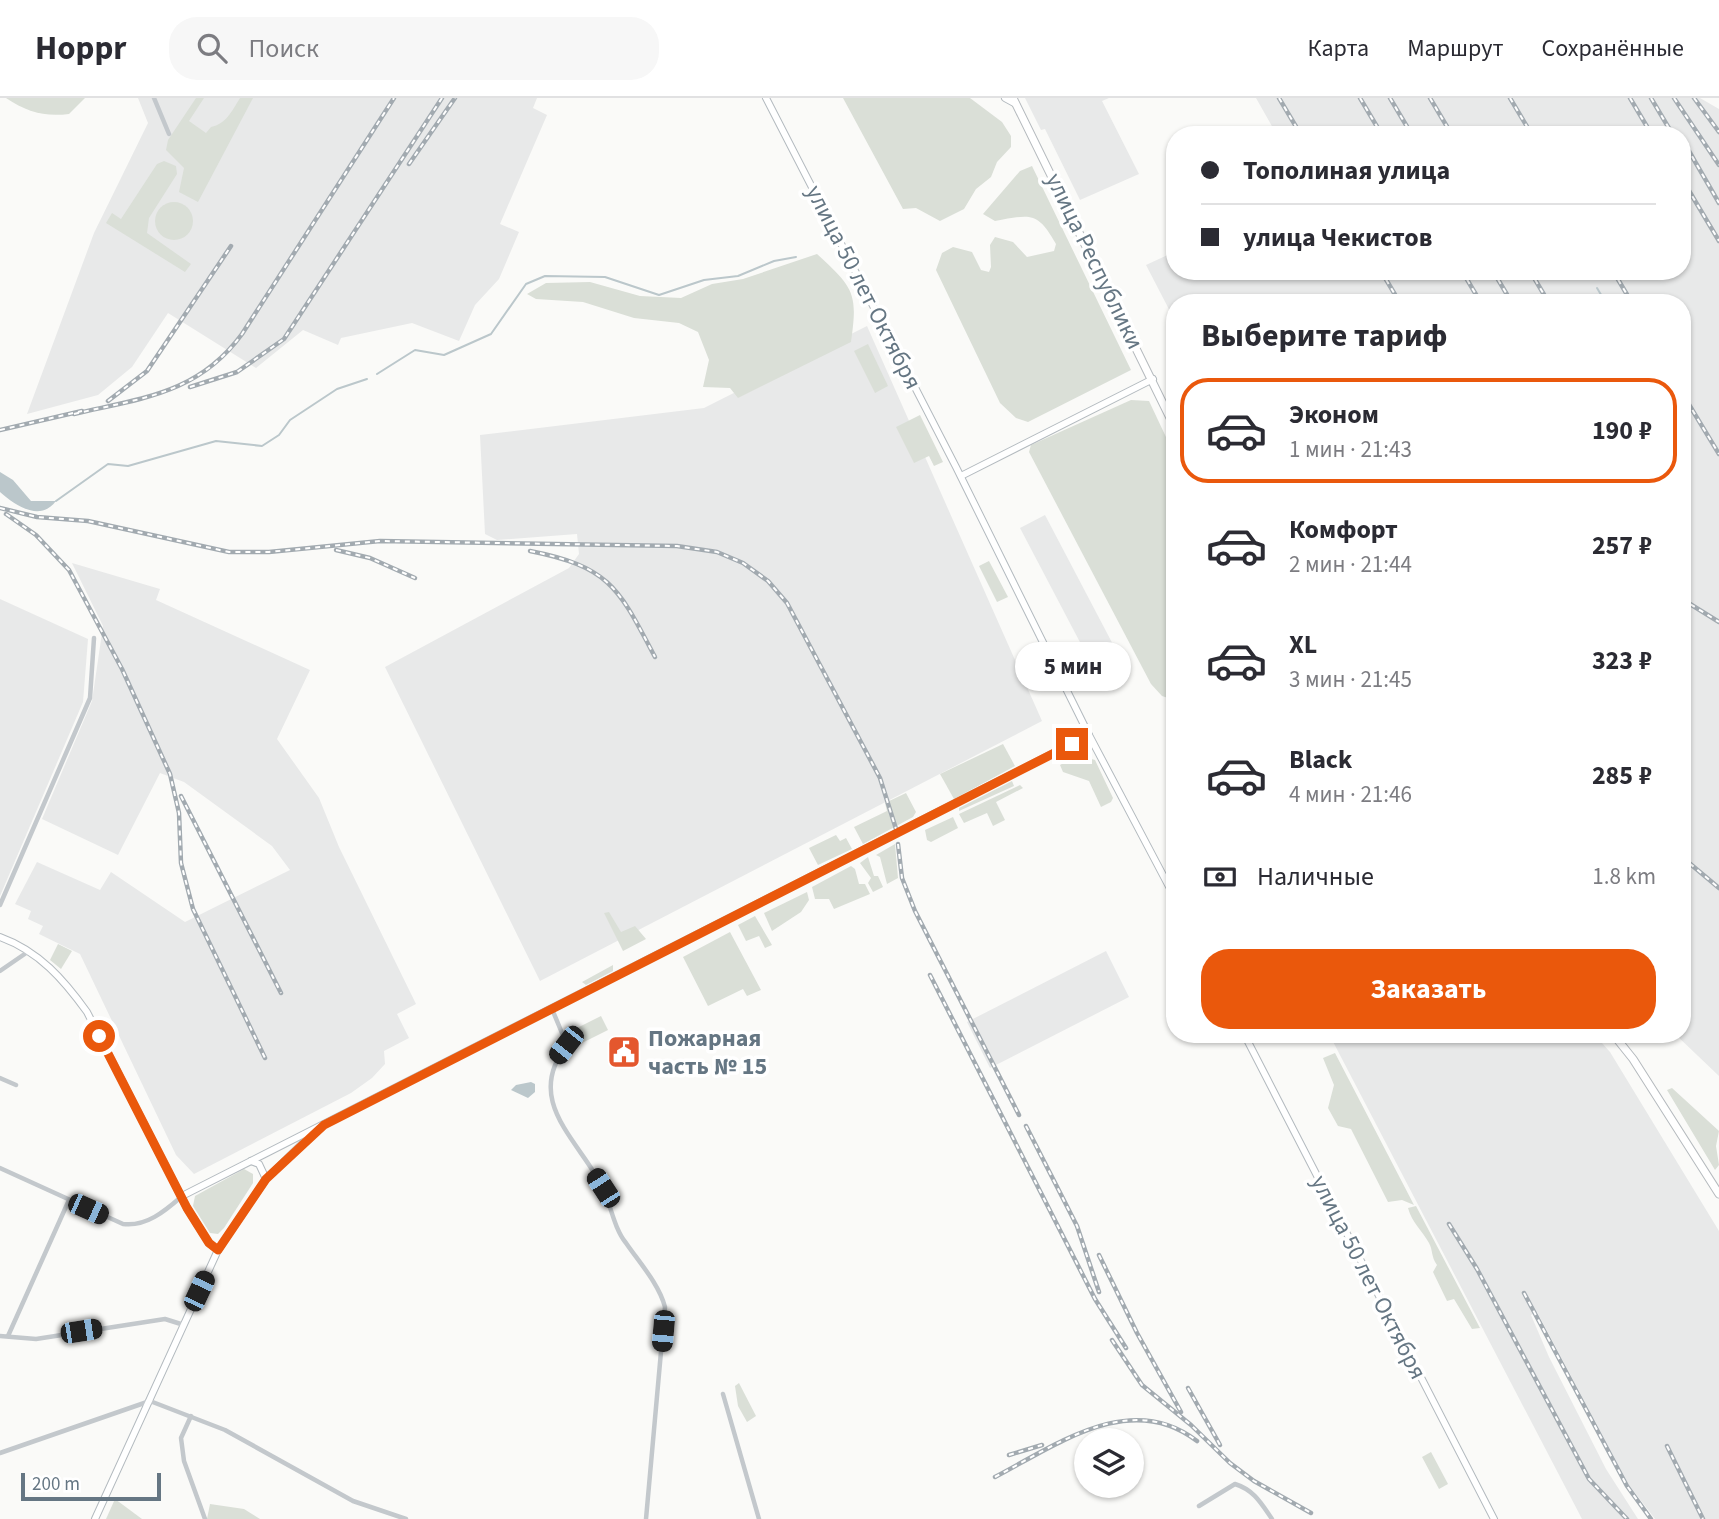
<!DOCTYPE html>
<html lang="ru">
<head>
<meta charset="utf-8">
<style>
	body { margin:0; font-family:"Source Sans 3",sans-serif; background:#f7f7f7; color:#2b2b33; height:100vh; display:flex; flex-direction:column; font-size:26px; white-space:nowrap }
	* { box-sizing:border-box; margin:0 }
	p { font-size:23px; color:#7c7c81 }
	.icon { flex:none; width:38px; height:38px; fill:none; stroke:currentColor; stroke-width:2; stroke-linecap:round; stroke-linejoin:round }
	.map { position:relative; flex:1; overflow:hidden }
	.side { position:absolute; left:1166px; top:196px; width:525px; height:749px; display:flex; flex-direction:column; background:#fff; border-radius:28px; box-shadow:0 2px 5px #0004 }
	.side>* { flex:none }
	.top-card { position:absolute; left:1166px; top:28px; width:525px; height:154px; border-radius:28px; box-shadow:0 2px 5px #0004; display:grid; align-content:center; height:154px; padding:0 35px; background:#fff }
	.buttons { position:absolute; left:1074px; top:1330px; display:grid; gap:14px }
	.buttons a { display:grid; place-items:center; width:70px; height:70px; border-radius:50%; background:#fff; box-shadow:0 2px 5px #0004; font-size:35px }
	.scale { position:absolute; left:21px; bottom:18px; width:140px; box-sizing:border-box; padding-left:7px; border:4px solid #657683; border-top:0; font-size:19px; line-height:24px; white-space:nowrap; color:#657683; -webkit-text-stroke:5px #fff; paint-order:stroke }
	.end { position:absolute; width:32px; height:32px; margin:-16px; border:9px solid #ea580c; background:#fff; box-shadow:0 0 0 4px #fff }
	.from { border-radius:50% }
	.bubble { position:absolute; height:49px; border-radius:24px; background:#fff; box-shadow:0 2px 5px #0004; font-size:23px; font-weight:700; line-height:49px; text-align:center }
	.car { position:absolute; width:21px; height:42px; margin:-21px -10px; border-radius:9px; box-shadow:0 0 5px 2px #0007; background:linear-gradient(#222 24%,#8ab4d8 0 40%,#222 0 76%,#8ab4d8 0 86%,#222 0) }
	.top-card b { display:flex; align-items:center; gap:24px; height:66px; font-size:26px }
	.top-card b+b { border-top:2px solid #e1e1e2 }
	.top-card i { width:18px; height:18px; background:#2b2b33 }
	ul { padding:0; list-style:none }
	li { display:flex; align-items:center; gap:21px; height:105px; margin:0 14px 10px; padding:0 21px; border:4px solid transparent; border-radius:28px }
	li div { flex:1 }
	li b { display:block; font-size:26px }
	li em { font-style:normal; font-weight:700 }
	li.on { border-color:#ea580c }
	li>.icon { width:63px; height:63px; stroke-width:1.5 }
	h2 { padding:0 35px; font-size:32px; line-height:84px }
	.pay { display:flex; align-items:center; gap:18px; height:77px; padding:0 35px; font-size:26px }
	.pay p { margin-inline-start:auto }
	.cta { display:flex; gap:14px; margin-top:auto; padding:14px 35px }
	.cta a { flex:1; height:80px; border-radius:28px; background:#ea580c; color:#fff; font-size:28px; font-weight:700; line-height:80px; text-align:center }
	header { display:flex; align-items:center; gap:42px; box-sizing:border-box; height:98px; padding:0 35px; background:#fff; border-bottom:2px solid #e1e1e2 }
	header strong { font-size:33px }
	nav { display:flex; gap:38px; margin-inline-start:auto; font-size:24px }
	.search { width:490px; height:63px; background:#f7f7f7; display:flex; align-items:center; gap:18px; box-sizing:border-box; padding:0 24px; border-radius:28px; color:#7c7c81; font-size:26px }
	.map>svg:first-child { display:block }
	.built { fill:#e8e9e9 }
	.green { fill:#dadfd7 }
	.water { fill:#bbc7cb }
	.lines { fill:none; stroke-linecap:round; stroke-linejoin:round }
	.stream { stroke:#bbc7cb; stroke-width:2 }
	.secondary-casing { stroke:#b3babf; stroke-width:8 }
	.primary-casing { stroke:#b5babe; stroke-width:9 }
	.street { stroke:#c3c8cc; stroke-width:4.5 }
	.secondary { stroke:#fff; stroke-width:6 }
	.primary { stroke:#fff; stroke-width:7 }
	.rail-casing { stroke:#a2aab0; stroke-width:4.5 }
	.rail { stroke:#fff; stroke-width:2; stroke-dasharray:5; stroke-linecap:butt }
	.route { stroke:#ea580c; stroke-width:9 }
	.labels { text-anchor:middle; stroke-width:7; stroke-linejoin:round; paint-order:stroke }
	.street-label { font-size:24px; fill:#657683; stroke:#fff }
	.poi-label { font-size:24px; font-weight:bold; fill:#657683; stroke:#fff; text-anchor:start }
</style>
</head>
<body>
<header>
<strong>Hoppr</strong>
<div class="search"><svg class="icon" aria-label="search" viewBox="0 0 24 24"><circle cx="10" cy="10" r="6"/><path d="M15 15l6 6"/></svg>Поиск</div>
<nav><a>Карта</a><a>Маршрут</a><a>Сохранённые</a></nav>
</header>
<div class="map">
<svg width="1719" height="1421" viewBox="0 0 1719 1421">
	<rect width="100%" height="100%" fill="#fafaf8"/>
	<!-- built -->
	<g class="built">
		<path d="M138,0H537L533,10L547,17L500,126L519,134L499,181L475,207L459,243L412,225L341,240L338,247L303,232L256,270L168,215L132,269L98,297L27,316L94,135L148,25Z"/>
		<path d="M1025,0H1109L1102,3L1139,76L1080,102L1045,31L1041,32Z"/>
		<path d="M1256,0H1700L1719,11V978L1675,936H1682V205H1174V221L1146,167L1174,154V173H1682V37H1277Z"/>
		<path d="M867,228L1042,623L540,883L385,569L569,470L579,456L577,436L497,442L485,436L480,337L704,310Z"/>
		<path d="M1045,417L1118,556L1093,569L1020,430Z"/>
		<path d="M72,465L160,491L156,502L310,572L277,641L319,700L339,749L416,906L397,916L409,940L384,953L385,966L372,980L351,995L194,1076L176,1057L80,856L39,836L43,828L28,821L31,813L15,806L37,764L100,792L111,774L185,824L290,772L272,748L184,684L160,675L118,757L42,721L92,603L103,528Z"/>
		<path d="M0,501L88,541L83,604L0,798Z"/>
		<path d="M1106,853L1129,899L990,970L967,924Z"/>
		<path d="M1329,936H1594L1610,954L1719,1133V1421H1655L1629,1387L1537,1214L1531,1217L1549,1259L1606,1371L1638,1421H1582Z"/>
	</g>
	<!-- green -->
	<g class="green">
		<path d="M6,0H85L69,16C44,19 27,14 6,0Z"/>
		<path d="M196,0H204L189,23L206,35L211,29C226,26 232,13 240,0H253L198,104L179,94L184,70L166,52L168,42Z"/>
		<path d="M843,0H970L1002,24L1011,38V49L997,64L991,79L976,91L964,111L940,123L916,110L903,111Z"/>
		<path d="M164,63L176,68L177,76L149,120L147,135L191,166L185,174L106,125L112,115L121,121L157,66Z"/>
		<path d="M1032,68L1131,272L1028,324L1016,320L1000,305L936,172L942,155L953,149L972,154L981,172L989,174L991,169L990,147L995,139L1013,144L1027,159L1054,153L1056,146C1037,112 1030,117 995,123L983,116L1020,73Z"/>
		<circle cx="174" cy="123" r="19"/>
		<path d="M817,156C854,190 858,195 851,244L738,300L730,290L703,289L709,262L698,234L679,225L634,220L583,204L536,201L527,196L546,185L590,184L640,198L681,200L712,186L743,181Z"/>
		<path d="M868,246L888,288L875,295L854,253Z"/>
		<path d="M1131,302L1149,303L1174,356V602L1162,598L1151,586L1029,354L1031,347Z"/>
		<path d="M920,317L943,364L934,368L929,358L914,365L896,329Z"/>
		<path d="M989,463L1008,499L997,504L979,468Z"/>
		<path d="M1003,646L1015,668L954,701L940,676Z"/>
		<path d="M1078,657L1095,662L1113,700L1111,704L1101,709L1089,683L1063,674L1060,667Z"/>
		<path d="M1012,683L1014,688L959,713V710Z"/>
		<path d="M1020,687L1023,690L996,704L1005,722L993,728L987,715L964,725L959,716Z"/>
		<path d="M906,695L916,714L913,719L863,746L854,729L887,713L885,705Z"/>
		<path d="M953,719L958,730L931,744L927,742L925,732Z"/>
		<path d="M836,737L840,743L846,740L852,751L818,767L809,750Z"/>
		<path d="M895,746L898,780L887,786L880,759L876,757Z"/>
		<path d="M868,759L874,778H878L883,789L873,794L868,785L871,780L860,765Z"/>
		<path d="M851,768L855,771L859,786H865L870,796L834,811L829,801H815L812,789Z"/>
		<path d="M807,794L809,802L801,814L772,833L764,815Z"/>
		<path d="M609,814L621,834L635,828L646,841L623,853L604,815Z"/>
		<path d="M755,818L772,847L765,850L759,838L746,843L738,827Z"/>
		<path d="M730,834L761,892L747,898L743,891L708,908L683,859Z"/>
		<path d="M58,846L72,853L61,871L50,862Z"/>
		<path d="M613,867V873L586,887L582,884Z"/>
		<path d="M601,918L608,932L576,948L569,934Z"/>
		<path d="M1335,955L1414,1107L1402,1102L1388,1104L1351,1031L1338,1028L1328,1010L1334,987L1323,960Z"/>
		<path d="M1672,990L1719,1033L1716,1048L1719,1067L1715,1072L1667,992Z"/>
		<path d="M244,1071L253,1076V1085L224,1130L218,1136L210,1135L193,1108L195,1098Z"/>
		<path d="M1416,1108L1480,1230L1472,1231L1454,1201L1447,1203L1433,1174L1437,1167C1431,1159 1433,1152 1429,1145C1422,1132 1412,1125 1408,1110Z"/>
		<path d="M739,1285L756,1318L747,1324L738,1308L735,1288Z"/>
		<path d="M1431,1354L1448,1386L1439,1391L1422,1359Z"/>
		<path d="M115,1401L142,1421H106Z"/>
		<path d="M210,1406L244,1411L260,1421H207Z"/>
	</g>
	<!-- water -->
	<g class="water">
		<path d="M0,374L13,382L31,403H56C40,424 16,408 0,394Z"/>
		<path d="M531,984L535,986V994L528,1000L511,992L516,987Z"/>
	</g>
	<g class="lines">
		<!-- stream -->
		<g class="stream">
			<path d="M1597,190L1606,205"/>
			<path d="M377,276L415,252L444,257L491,236L526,186L545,178L605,179L659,197L704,182L738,178L774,163L796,159"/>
			<path d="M1682,339L1689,350"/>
			<path d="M56,403L108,366L128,368L216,343L262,348L279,337L290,322L337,291L367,281"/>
		</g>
		<defs>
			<g id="secondary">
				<path d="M766,0L956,369L1089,637L1174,798"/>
				<path d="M1005,0L1016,6"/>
				<path d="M961,378L1153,281"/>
				<path d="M0,839C39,853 64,882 87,914L187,1110L209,1145L218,1152"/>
				<path d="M1244,936L1494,1421"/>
				<path d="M251,1063L259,1066L266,1081"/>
				<path d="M182,1098L1089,637"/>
				<path d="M95,1421L218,1152L266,1081L311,1037"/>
			</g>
			<g id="primary">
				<path d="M1013,0L1174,328"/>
				<path d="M1613,936L1633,961L1719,1096"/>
			</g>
		</defs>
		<!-- secondary casing -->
		<use href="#secondary" class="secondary-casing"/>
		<!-- primary casing -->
		<use href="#primary" class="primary-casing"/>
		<!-- street -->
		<g class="street">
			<path d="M154,0L169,36"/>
			<path d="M0,807L90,600L94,540"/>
			<path d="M0,873L29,853"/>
			<path d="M552,911L567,947C523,1003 579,1042 603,1090C611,1108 614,1130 626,1145C639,1164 659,1186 665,1209L646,1421"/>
			<path d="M0,980L16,987"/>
			<path d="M0,1070L123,1126C146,1129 165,1113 181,1099"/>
			<path d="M0,1238L36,1241L165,1221L184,1227"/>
			<path d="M8,1238L69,1102"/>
			<path d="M723,1296L759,1421"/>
			<path d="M191,1318L181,1340L184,1363L205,1421"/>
			<path d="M0,1355L150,1303L225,1332L353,1403L406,1421"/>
			<path d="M1199,1408L1235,1386C1254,1392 1261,1405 1272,1421"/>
		</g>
		<!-- secondary -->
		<use href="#secondary" class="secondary"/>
		<!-- primary -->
		<use href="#primary" class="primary"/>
		<defs>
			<g id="rail">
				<path d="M1279,0L1301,37"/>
				<path d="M1360,0L1382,37"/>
				<path d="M1390,0L1412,37"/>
				<path d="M1430,0L1452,37"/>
				<path d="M1510,0L1532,37"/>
				<path d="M1630,0L1652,37"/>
				<path d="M1651,0L1673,37"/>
				<path d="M1674,0L1719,67"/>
				<path d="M1694,0L1719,34"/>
				<path d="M1682,41L1719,105"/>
				<path d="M409,66L455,0"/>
				<path d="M1682,81L1719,143"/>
				<path d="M1381,173L1400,205"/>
				<path d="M1462,173L1481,205"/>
				<path d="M1493,173L1512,205"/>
				<path d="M1530,173L1549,205"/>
				<path d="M1613,173L1632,205"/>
				<path d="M190,289L237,274L284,241L442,0"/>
				<path d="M1682,295L1719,356"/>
				<path d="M108,303L147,273L231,148"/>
				<path d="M74,316C142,300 198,296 242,236L394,0"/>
				<path d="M0,332L82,313"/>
				<path d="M0,410L37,419L88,423L229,454H269L380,443L677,448L717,454L743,465L768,483L787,505L880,680L896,731"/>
				<path d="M6,416L36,437L69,472L122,571L170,676L179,715L181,765L193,811L265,960"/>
				<path d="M336,452L370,460L415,480"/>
				<path d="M530,453C611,469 619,491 655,559"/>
				<path d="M1682,501L1719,524"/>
				<path d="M181,698L281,895"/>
				<path d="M898,746L902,780L915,813L1019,1017"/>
				<path d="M1682,759L1719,790"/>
				<path d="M930,877L1095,1201L1126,1250"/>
				<path d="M1026,1028L1077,1128L1099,1194"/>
				<path d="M1449,1126L1477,1171L1589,1381L1627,1421"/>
				<path d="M1099,1157L1137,1235L1181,1314"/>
				<path d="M1524,1195L1627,1388L1651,1421"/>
				<path d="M1112,1242L1142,1287L1191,1327L1230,1365L1254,1383L1311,1415"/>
				<path d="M1188,1290L1220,1347"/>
				<path d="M1667,1348L1703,1421"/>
				<path d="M1009,1357L1042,1347"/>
				<path d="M995,1379C1058,1346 1131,1292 1197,1343"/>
			</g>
		</defs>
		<!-- rail casing -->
		<use href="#rail" class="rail-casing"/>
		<!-- rail -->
		<use href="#rail" class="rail"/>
	</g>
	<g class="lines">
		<!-- route -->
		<path class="route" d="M99,938L187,1110L209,1145L218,1152L266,1081L324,1027L1072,646"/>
	</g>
	<!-- icons -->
	<defs>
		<symbol id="civic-square" viewBox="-11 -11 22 22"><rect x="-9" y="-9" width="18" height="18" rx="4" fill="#e4572e" stroke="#fff"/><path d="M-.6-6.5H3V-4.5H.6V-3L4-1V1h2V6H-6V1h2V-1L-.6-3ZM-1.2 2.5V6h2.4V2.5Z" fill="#fff"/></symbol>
	</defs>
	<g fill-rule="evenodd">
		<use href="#civic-square" x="605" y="935" width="38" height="38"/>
	</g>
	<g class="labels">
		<!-- street labels -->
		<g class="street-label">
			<text transform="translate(1095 163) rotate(64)" y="8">улица Республики</text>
			<text transform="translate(864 189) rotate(63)" y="8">улица 50 лет Октября</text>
			<text transform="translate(1369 1179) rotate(63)" y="8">улица 50 лет Октября</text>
		</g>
		<!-- poi labels -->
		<g class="poi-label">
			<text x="648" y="948">Пожарная<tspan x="648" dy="28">часть № 15</tspan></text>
		</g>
	</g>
</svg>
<div class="buttons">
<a><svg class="icon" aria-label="layers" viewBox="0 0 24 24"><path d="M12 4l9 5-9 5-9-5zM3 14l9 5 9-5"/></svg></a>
</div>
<div class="scale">200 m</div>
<i class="end from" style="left:99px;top:938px"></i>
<i class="end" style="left:1072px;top:646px"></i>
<div class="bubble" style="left:1015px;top:544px;width:116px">5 мин</div>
<i class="car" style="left:566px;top:947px;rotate:218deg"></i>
<i class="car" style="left:603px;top:1090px;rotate:327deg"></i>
<i class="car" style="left:88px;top:1111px;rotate:114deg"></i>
<i class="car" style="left:199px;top:1193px;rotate:25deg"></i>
<i class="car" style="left:81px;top:1233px;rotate:81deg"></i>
<i class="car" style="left:663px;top:1233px;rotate:185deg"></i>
<div class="top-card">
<b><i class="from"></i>Тополиная улица</b>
<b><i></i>улица Чекистов</b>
</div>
<section class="side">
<h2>Выберите тариф</h2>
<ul>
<li class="on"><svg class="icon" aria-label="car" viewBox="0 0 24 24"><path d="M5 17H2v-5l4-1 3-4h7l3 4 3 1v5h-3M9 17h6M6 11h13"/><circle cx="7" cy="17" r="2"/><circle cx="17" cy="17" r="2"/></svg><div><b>Эконом</b><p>1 мин · 21:43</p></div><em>190 ₽</em></li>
<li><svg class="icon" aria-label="car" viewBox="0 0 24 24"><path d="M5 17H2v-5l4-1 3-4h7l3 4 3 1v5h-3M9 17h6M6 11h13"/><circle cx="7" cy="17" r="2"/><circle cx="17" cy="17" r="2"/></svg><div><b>Комфорт</b><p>2 мин · 21:44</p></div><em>257 ₽</em></li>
<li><svg class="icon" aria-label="car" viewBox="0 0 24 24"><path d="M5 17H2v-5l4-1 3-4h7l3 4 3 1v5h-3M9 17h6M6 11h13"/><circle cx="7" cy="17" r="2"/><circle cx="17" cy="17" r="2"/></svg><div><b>XL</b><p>3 мин · 21:45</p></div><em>323 ₽</em></li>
<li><svg class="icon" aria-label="car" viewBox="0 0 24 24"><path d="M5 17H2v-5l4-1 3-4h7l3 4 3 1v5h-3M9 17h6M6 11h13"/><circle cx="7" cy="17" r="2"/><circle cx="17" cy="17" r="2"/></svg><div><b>Black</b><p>4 мин · 21:46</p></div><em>285 ₽</em></li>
</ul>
<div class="pay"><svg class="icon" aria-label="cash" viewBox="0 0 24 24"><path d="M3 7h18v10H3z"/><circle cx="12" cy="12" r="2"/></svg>Наличные<p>1.8 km</p></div>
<div class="cta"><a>Заказать</a></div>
</section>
</div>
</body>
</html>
